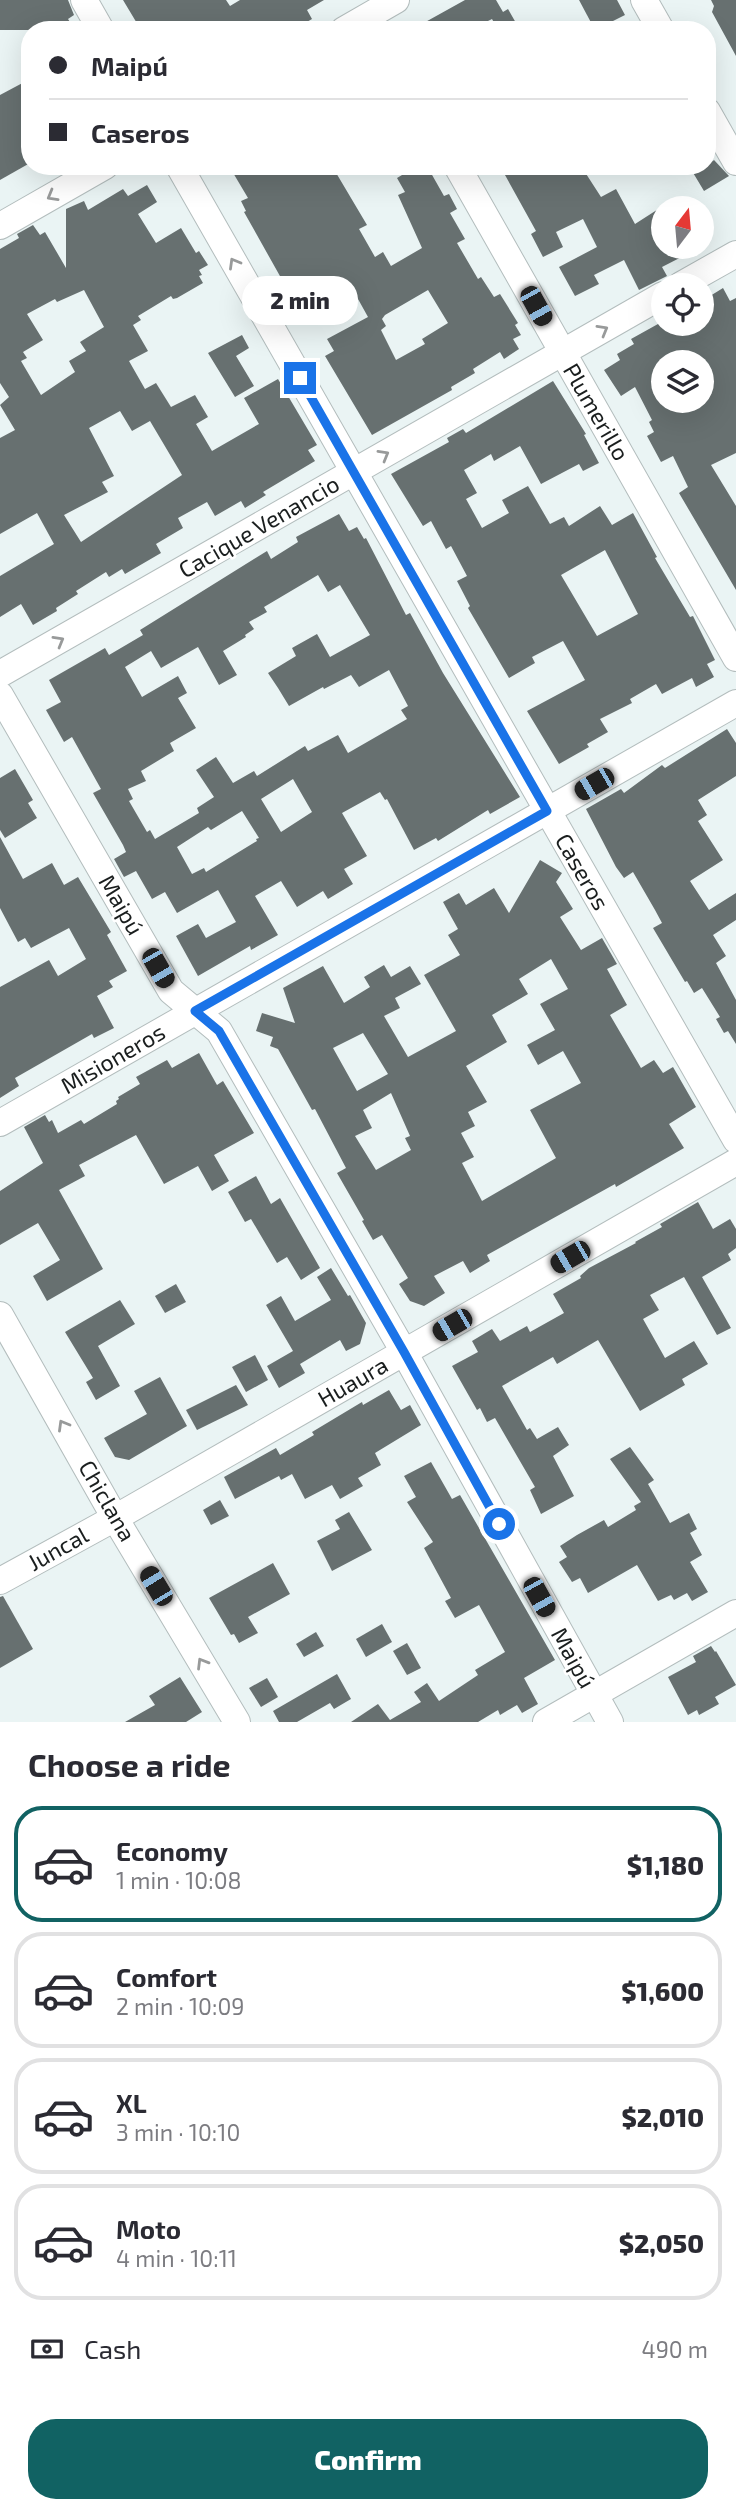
<!DOCTYPE html>
<html lang="en">
<head>
<meta charset="utf-8">
<style>
	body { margin:0; font-family:"Exo 2",sans-serif; background:#f7f7f7; color:#2b2b33; height:100vh; display:flex; flex-direction:column; font-size:26px; white-space:nowrap }
	* { box-sizing:border-box; margin:0 }
	p { font-size:23px; color:#7c7c81 }
	.icon { flex:none; width:38px; height:38px; fill:none; stroke:currentColor; stroke-width:2; stroke-linecap:round; stroke-linejoin:round }
	.map { position:relative; height:1722px; overflow:hidden }
	.sheet { display:flex; flex-direction:column; background:#fff; flex:1 }
	.sheet>* { flex:none }
	.top-card { position:absolute; left:21px; top:21px; width:695px; height:154px; border-radius:28px; box-shadow:0 7px 28px #0002; display:grid; align-content:center; height:154px; padding:0 28px; background:#fff }
	.needle { width:46px; rotate:16deg }
	.controls { position:absolute; left:651px; top:196px; display:grid; gap:14px }
	.controls a { display:grid; place-items:center; width:63px; height:63px; border-radius:50%; background:#fff; box-shadow:0 7px 28px #0002; font-size:35px }
	.end { position:absolute; width:32px; height:32px; margin:-16px; border:9px solid #1a73e8; background:#fff; box-shadow:0 0 0 4px #fff }
	.from { border-radius:50% }
	.bubble { position:absolute; height:49px; border-radius:24px; background:#fff; box-shadow:0 7px 28px #0002; font-size:23px; font-weight:800; line-height:49px; text-align:center }
	.car { position:absolute; width:21px; height:42px; margin:-21px -10px; border-radius:9px; box-shadow:0 0 5px 2px #0007; background:linear-gradient(#222 24%,#8ab4d8 0 40%,#222 0 76%,#8ab4d8 0 86%,#222 0) }
	.top-card b { display:flex; align-items:center; gap:24px; height:66px; font-size:26px }
	.top-card b+b { border-top:2px solid #e1e1e2 }
	.top-card i { width:18px; height:18px; background:#2b2b33 }
	ul { padding:0; list-style:none }
	li { display:flex; align-items:center; gap:21px; height:116px; margin:0 14px 10px; padding:0 14px; border:4px solid #e1e1e2; border-radius:28px }
	li div { flex:1 }
	li b { display:block; font-size:26px }
	li em { font-style:normal; font-weight:800 }
	li.active { border-color:#116263 }
	li>.icon { width:63px; height:63px; stroke-width:1.5 }
	h2 { padding:0 28px; font-size:32px; line-height:84px }
	.pay { display:flex; align-items:center; gap:18px; height:77px; padding:0 28px; font-size:26px }
	.pay p { margin-inline-start:auto }
	.action { display:flex; gap:14px; margin-top:auto; padding:14px 28px }
	.action a { flex:1; height:80px; border-radius:28px; background:#116263; color:#fff; font-size:28px; font-weight:800; line-height:80px; text-align:center }
	.map>svg:first-child { display:block }
	.building { fill:#677070; fill-rule:evenodd }
	.lines { fill:none; stroke-linecap:round; stroke-linejoin:round }
	.minor-casing { stroke:#b3bdbd; stroke-width:28 }
	.minor { stroke:#fff; stroke-width:26 }
	.oneway { stroke:#989a9a }
	.route { stroke:#1a73e8; stroke-width:9 }
	.labels { text-anchor:middle; stroke-width:5; stroke-linejoin:round; paint-order:stroke }
	.street-label { font-size:23px; fill:#1a1e1e; stroke:#fff }
</style>
</head>
<body>
<div class="map">
<svg width="736" height="1722" viewBox="0 0 736 1722">
	<rect width="100%" height="100%" fill="#eaf4f4"/>
	<!-- building -->
	<g class="building">
		<path d="M0,0H68L74,15L68,19L75,30H0Z"/>
		<path d="M123,0H226L230,6L240,0H324L307,10L312,19L293,30H141Z"/>
		<path d="M465,0H496L503,12L508,9L520,30H498L492,19L470,30H411Z"/>
		<path d="M579,0H617L625,15L595,30Z"/>
		<path d="M711,0H736V56L712,12L714,6Z"/>
		<path d="M30,79V163L0,180V95Z"/>
		<path d="M714,160L729,176L704,191L689,166H707Z"/>
		<path d="M229,166H332L367,225L359,229L375,257L383,252L391,266L422,248L398,195L405,192L397,178L407,172L403,166H427L444,196L449,194L457,209L450,213L465,239L457,243L478,279L481,277L494,297L500,294L518,323L515,325L521,335L513,339L519,349L504,359L500,352L473,369L475,373L451,387L452,390L372,435L325,356L334,351L327,339L368,317L353,290L311,313L294,281L285,285L244,212L246,211L241,201L248,198ZM428,290L448,323L422,339L425,344L396,360L381,330L386,326L382,319L385,315Z"/>
		<path d="M500,166H581L601,197L616,189L635,224L663,206V247H701L662,267L667,276L639,290L624,260L594,275L599,284L575,296L559,267L597,247L583,219L556,232L563,247L543,257L531,234L536,231Z"/>
		<path d="M147,185L157,202L138,214L156,243L181,228L196,253L199,251L208,265L199,270L202,275L199,276L203,283L177,298L173,299L171,296L138,316L141,320L133,325L148,351L129,361L145,389L156,383L171,407L195,395L208,417L196,424L212,451L259,424L244,398L278,379L317,445L308,450L315,461L263,492L266,495L245,508L241,501L215,516L207,502L178,518L183,528L156,544L161,553L125,574L122,569L109,577L106,572L76,591L78,594L56,608L57,611L33,625L21,604L0,617V576L54,544L37,513L0,534V438L15,430L0,405L9,397L0,383V249L19,238L17,234L33,225L40,235L45,232L66,268V209L84,201L88,210L123,189L128,196ZM84,290L104,327L80,342L86,351L69,361L75,372L41,395L21,361L27,358L23,352L43,340L27,314L55,299L57,302ZM120,411L132,431L150,421L182,475L81,542L64,515L108,492L102,482L114,476L89,428Z"/>
		<path d="M723,288L730,301L736,298V453L711,465L736,506V590L679,493L688,487L673,456L661,462L647,436L654,432L649,422L652,420L635,387L621,396L604,370L620,360L617,354L634,344L631,339L658,324H702V301ZM663,362H702V375L709,391L702,395V401H691L680,406L677,401H663Z"/>
		<path d="M242,335L249,348L236,356L254,386L235,397L208,353Z"/>
		<path d="M553,381L586,434L584,435L599,463L583,471L579,464L541,484L520,446L494,461L491,454L464,470L477,493L466,499L482,528L509,513L502,500L528,486L550,524L564,517L569,526L600,506L612,525L633,513L657,557L655,558L690,617L693,616L715,660L707,664L714,677L696,687L692,678L662,694L656,684L630,699L632,703L600,719L608,732L587,744L589,747L559,764L527,711L585,680L563,641L532,657L535,663L509,678L468,608L470,606L457,581L467,576L451,546L446,549L431,521L423,526L391,474L449,442L447,438L463,429L466,433ZM605,550L638,614L597,636L561,575Z"/>
		<path d="M339,514L349,531L357,527L364,539L366,538L406,615L410,613L443,673L520,797L490,814L488,810L438,841L436,838L414,850L387,799L385,800L380,792L342,813L367,856L344,869L353,884L328,899L323,891L297,907L281,881L255,896L278,935L251,950L250,946L198,976L176,936L198,924L206,938L236,922L218,890L177,913L165,892L152,899L136,871L124,877L114,859L126,852L123,845L93,793L101,789L72,737L64,742L46,710L61,702L49,680L105,648L109,655L143,635L140,630L267,551L271,559L298,542L296,537ZM318,575L328,592L340,585L370,635L330,657L317,634L292,648L296,656L268,673L278,688L289,706L323,687L324,689L351,675L359,687L389,670L408,706L401,710L407,719L348,753L338,735L308,751L305,746L257,776L254,771L233,783L216,757L196,770L214,797L197,808L199,813L155,839L150,830L147,832L129,801L133,799L128,789L146,781L141,771L174,751L170,743L196,728L178,698L187,693L178,676L142,697L125,667L151,651L161,668L198,647L219,685L237,675L223,651L246,637L245,635L254,629L249,622L267,612L264,607ZM293,779L312,812L281,832L261,799ZM242,811L259,838L256,839L257,841L206,872L204,868L192,874L177,847L208,827L211,830Z"/>
		<path d="M727,729L736,743V776L698,800L707,815L698,821L723,860L690,881L709,910L736,893V920L713,935L726,956L716,963L736,1000V1044L728,1031L724,1033L716,1019L720,1017L702,988L694,993L687,981L685,982L653,928L662,923L655,910L633,872L624,878L616,867L586,809L621,789L624,793L662,765L665,768Z"/>
		<path d="M15,769L33,800L28,803L37,818L5,838L0,830V778Z"/>
		<path d="M0,837L23,879L52,863L64,885L78,877L111,932L107,935L127,971L109,981L113,987L97,996L114,1028L94,1038L92,1034L15,1078L19,1086L0,1098V987L49,960L58,976L86,959L69,928L31,948L25,938L18,942L0,908Z"/>
		<path d="M540,860L562,873L556,882L573,909L560,917L581,950L602,938L617,964L607,969L627,1005L610,1015L641,1068L654,1060L663,1073L673,1067L696,1107L669,1124L684,1148L616,1187L615,1184L487,1255L490,1261L470,1273L463,1261L434,1276L445,1293L424,1306L410,1301L399,1284L408,1278L382,1235L373,1240L362,1221L364,1220L337,1173L346,1168L315,1109L312,1110L278,1049L270,1046L273,1037L256,1031L262,1013L295,1023L283,988L323,966L344,1003L370,987L364,977L384,965L391,977L410,966L421,984L395,998L400,1008L384,1016L408,1057L456,1031L424,975L460,955L448,935L458,929L443,902L459,893L466,905L494,888L509,913ZM551,959L568,989L540,1004L555,1030L527,1045L538,1065L563,1051L581,1083L530,1110L556,1158L482,1201L462,1163L474,1157L461,1133L475,1126L468,1112L487,1102L466,1066L507,1042L492,1015L528,994L519,979ZM363,1033L388,1074L357,1091L333,1048ZM391,1093L410,1136L405,1138L411,1150L376,1170L355,1136L372,1128L363,1110Z"/>
		<path d="M199,1053L217,1085L223,1081L254,1133L214,1155L229,1181L212,1191L198,1166L164,1184L136,1135L79,1165L85,1176L59,1190L103,1269L47,1301L33,1276L60,1260L38,1223L0,1245V1191L43,1163L24,1127L45,1115L49,1122L52,1120L58,1133L81,1120L84,1124L117,1104L116,1101L119,1099L118,1097L140,1084L136,1077L167,1060L172,1068Z"/>
		<path d="M256,1176L271,1204L280,1198L320,1268L301,1280L287,1257L277,1263L251,1219L245,1222L228,1192Z"/>
		<path d="M698,1202L713,1229L730,1219L736,1229V1248L728,1254L731,1260L702,1277L731,1328L717,1335L684,1277L650,1295L659,1310L643,1319L665,1358L694,1341L708,1364L682,1379L685,1385L640,1411L598,1340L557,1364L553,1357L502,1386L527,1430L530,1428L537,1439L558,1427L569,1445L553,1456L574,1496L541,1514L530,1490L535,1487L495,1418L487,1422L480,1408L477,1410L452,1366L478,1352L472,1341L492,1329L500,1341L527,1326L530,1332L564,1313L553,1294L581,1278L580,1276L589,1268L636,1243L635,1242L662,1227L660,1224Z"/>
		<path d="M331,1268L348,1296L350,1295L366,1323L360,1344L346,1351L340,1340L300,1364L305,1373L279,1388L267,1366L293,1351L266,1305L281,1296L295,1321L331,1300L317,1277Z"/>
		<path d="M176,1284L186,1302L165,1313L155,1296Z"/>
		<path d="M120,1300L135,1324L98,1346L120,1386L96,1400L86,1382L93,1378L65,1332Z"/>
		<path d="M255,1355L268,1380L246,1392L232,1367Z"/>
		<path d="M160,1377L187,1426L129,1460L115,1457L104,1438L147,1414L134,1391Z"/>
		<path d="M236,1385L248,1405L197,1430L186,1410Z"/>
		<path d="M389,1390L401,1410L410,1405L421,1425L375,1453L381,1465L358,1478L363,1486L340,1499L332,1485L305,1499L292,1474L281,1480L279,1476L235,1499L224,1477L276,1448L280,1455L314,1435L312,1432L362,1402L363,1405Z"/>
		<path d="M630,1447L654,1480L648,1484L670,1523L689,1513L697,1529L690,1533L702,1555L690,1562L708,1592L692,1601L687,1593L674,1600L671,1595L658,1601L637,1565L588,1593L580,1578L572,1582L559,1562L567,1557L560,1546L577,1535L604,1520L608,1527L636,1510L634,1506L641,1502L610,1459Z"/>
		<path d="M431,1462L452,1499L460,1495L555,1660L524,1678L538,1704L522,1713L517,1705L500,1715L498,1710L478,1722H351L378,1704L390,1720L421,1702L414,1692L427,1683L439,1701L478,1675L475,1670L505,1652L479,1605L455,1618L445,1601L451,1598L424,1548L433,1542L407,1502L416,1497L404,1476Z"/>
		<path d="M220,1500L229,1516L211,1525L203,1510Z"/>
		<path d="M349,1512L372,1550L332,1571L317,1541L340,1529L335,1520Z"/>
		<path d="M273,1563L290,1594L248,1617L258,1633L239,1643L234,1634L231,1635L209,1598Z"/>
		<path d="M3,1596L33,1649L0,1668V1597Z"/>
		<path d="M382,1624L392,1642L366,1657L356,1639Z"/>
		<path d="M316,1632L324,1646L304,1657L296,1644Z"/>
		<path d="M407,1643L421,1668L407,1675L393,1651Z"/>
		<path d="M711,1646L715,1652L716,1651L736,1685L715,1697L719,1704L699,1715L697,1710L688,1715L668,1677L696,1662L693,1656Z"/>
		<path d="M337,1674L351,1699L334,1709L330,1703L297,1722H279L273,1711Z"/>
		<path d="M180,1677L202,1712L186,1722H125L155,1705L149,1696Z"/>
		<path d="M267,1678L278,1697L261,1707L249,1688Z"/>
	</g>
	<g class="lines">
		<defs>
			<g id="minor">
				<path d="M84,0L101,30"/>
				<path d="M644,0L661,30"/>
				<path d="M344,30L396,0"/>
				<path d="M707,111L736,162"/>
				<path d="M179,166L736,1140"/>
				<path d="M457,166L736,658"/>
				<path d="M0,226L105,166"/>
				<path d="M681,285L736,254"/>
				<path d="M0,674L663,295"/>
				<path d="M0,695L171,991L219,1031L404,1352L610,1722"/>
				<path d="M0,1123L736,703"/>
				<path d="M0,1315L115,1518L237,1722"/>
				<path d="M0,1581L115,1518L736,1162"/>
				<path d="M546,1722L736,1613"/>
			</g>
		</defs>
		<!-- minor casing -->
		<use href="#minor" class="minor-casing"/>
		<!-- minor -->
		<use href="#minor" class="minor"/>
	</g>
	<!-- one-way arrows -->
	<defs><path id="oneway-chevron" d="M-2-3.5L2.5 0L-2 3.5" fill="none" stroke-width="1.6" stroke-linecap="round" stroke-linejoin="round" transform="scale(1.75)"/></defs>
	<g class="oneway">
		<use href="#oneway-chevron" transform="translate(52 196) rotate(150)"/>
		<use href="#oneway-chevron" transform="translate(234 263) rotate(-120)"/>
		<use href="#oneway-chevron" transform="translate(603 330) rotate(-30)"/>
		<use href="#oneway-chevron" transform="translate(384 455) rotate(-30)"/>
		<use href="#oneway-chevron" transform="translate(59 641) rotate(-30)"/>
		<use href="#oneway-chevron" transform="translate(63 1425) rotate(-120)"/>
		<use href="#oneway-chevron" transform="translate(202 1663) rotate(-121)"/>
	</g>
	<g class="lines">
		<!-- route -->
		<path class="route" d="M300,378L547,811L195,1011L219,1031L404,1352L499,1524"/>
	</g>
	<g class="labels">
		<!-- street labels -->
		<g class="street-label">
			<text transform="translate(596 412) rotate(60)" y="8">Plumerillo</text>
			<text transform="translate(259 527) rotate(-30)" y="8">Cacique Venancio</text>
			<text transform="translate(582 872) rotate(60)" y="8">Caseros</text>
			<text transform="translate(121 905) rotate(60)" y="8">Maipú</text>
			<text transform="translate(113 1059) rotate(-30)" y="8">Misioneros</text>
			<text transform="translate(353 1382) rotate(-30)" y="8">Huaura</text>
			<text transform="translate(107 1501) rotate(60)" y="8">Chiclana</text>
			<text transform="translate(58 1549) rotate(-29)" y="8">Juncal</text>
			<text transform="translate(573 1658) rotate(61)" y="8">Maipú</text>
		</g>
	</g>
</svg>
<div class="controls">
<a><svg class="needle" viewBox="-14 -14 28 28"><path d="M0-13l5 13h-10z" fill="#e53935"/><path d="M0 13l5-13h-10z" fill="#7c7c81"/></svg></a>
<a><svg class="icon" aria-label="locate" viewBox="0 0 24 24"><circle cx="12" cy="12" r="6"/><path d="M12 2v4M12 18v4M2 12h4M18 12h4"/></svg></a>
<a><svg class="icon" aria-label="layers" viewBox="0 0 24 24"><path d="M12 4l9 5-9 5-9-5zM3 14l9 5 9-5"/></svg></a>
</div>
<i class="end from" style="left:499px;top:1524px"></i>
<i class="end" style="left:300px;top:378px"></i>
<div class="bubble" style="left:242px;top:276px;width:116px">2 min</div>
<i class="car" style="left:536px;top:306px;rotate:151deg"></i>
<i class="car" style="left:594px;top:784px;rotate:240deg"></i>
<i class="car" style="left:158px;top:968px;rotate:150deg"></i>
<i class="car" style="left:570px;top:1257px;rotate:240deg"></i>
<i class="car" style="left:452px;top:1325px;rotate:240deg"></i>
<i class="car" style="left:156px;top:1586px;rotate:329deg"></i>
<i class="car" style="left:539px;top:1597px;rotate:151deg"></i>
<div class="top-card">
<b><i class="from"></i>Maipú</b>
<b><i></i>Caseros</b>
</div>
</div>
<section class="sheet">
<h2>Choose a ride</h2>
<ul>
<li class="active"><svg class="icon" aria-label="car" viewBox="0 0 24 24"><path d="M5 17H2v-5l4-1 3-4h7l3 4 3 1v5h-3M9 17h6M6 11h13"/><circle cx="7" cy="17" r="2"/><circle cx="17" cy="17" r="2"/></svg><div><b>Economy</b><p>1 min · 10:08</p></div><em>$1,180</em></li>
<li><svg class="icon" aria-label="car" viewBox="0 0 24 24"><path d="M5 17H2v-5l4-1 3-4h7l3 4 3 1v5h-3M9 17h6M6 11h13"/><circle cx="7" cy="17" r="2"/><circle cx="17" cy="17" r="2"/></svg><div><b>Comfort</b><p>2 min · 10:09</p></div><em>$1,600</em></li>
<li><svg class="icon" aria-label="car" viewBox="0 0 24 24"><path d="M5 17H2v-5l4-1 3-4h7l3 4 3 1v5h-3M9 17h6M6 11h13"/><circle cx="7" cy="17" r="2"/><circle cx="17" cy="17" r="2"/></svg><div><b>XL</b><p>3 min · 10:10</p></div><em>$2,010</em></li>
<li><svg class="icon" aria-label="car" viewBox="0 0 24 24"><path d="M5 17H2v-5l4-1 3-4h7l3 4 3 1v5h-3M9 17h6M6 11h13"/><circle cx="7" cy="17" r="2"/><circle cx="17" cy="17" r="2"/></svg><div><b>Moto</b><p>4 min · 10:11</p></div><em>$2,050</em></li>
</ul>
<div class="pay"><svg class="icon" aria-label="cash" viewBox="0 0 24 24"><path d="M3 7h18v10H3z"/><circle cx="12" cy="12" r="2"/></svg>Cash<p>490 m</p></div>
<div class="action"><a>Confirm</a></div>
</section>
</body>
</html>
